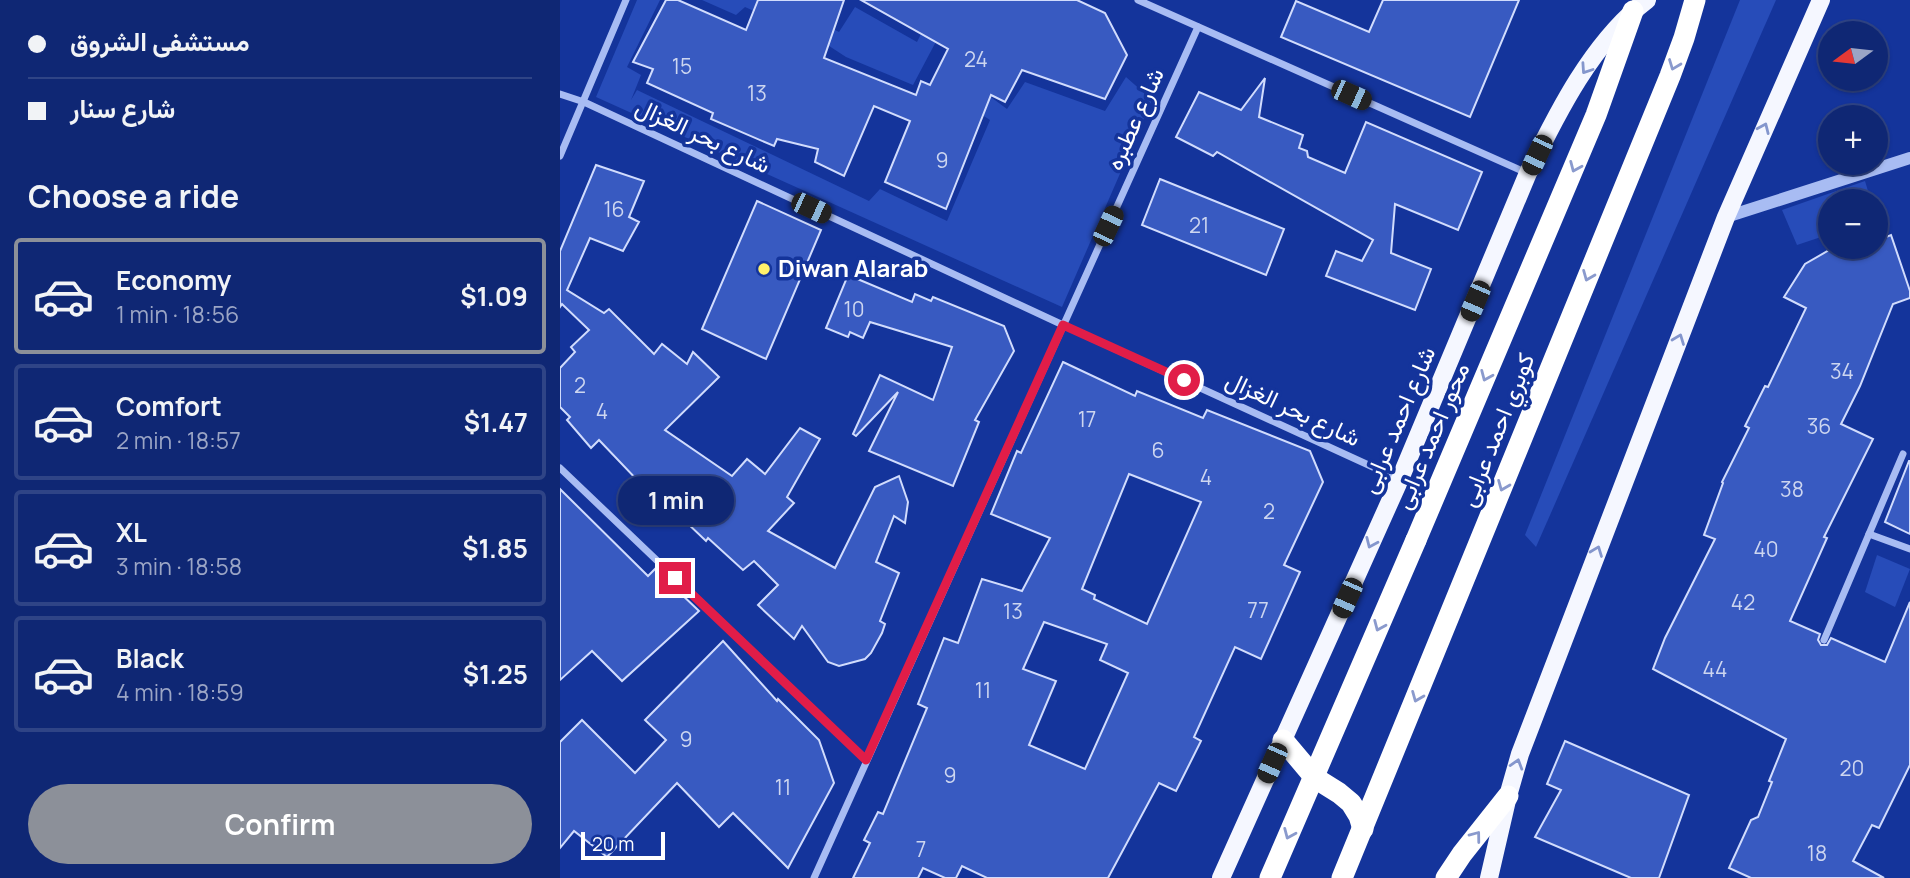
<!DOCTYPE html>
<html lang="en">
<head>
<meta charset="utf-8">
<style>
	body { margin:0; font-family:Manrope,Vazirmatn,sans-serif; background:#1d337c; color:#f1f3f6; height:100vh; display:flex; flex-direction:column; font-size:26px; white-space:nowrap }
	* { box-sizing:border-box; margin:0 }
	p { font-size:23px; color:#9ba5c5 }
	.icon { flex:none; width:38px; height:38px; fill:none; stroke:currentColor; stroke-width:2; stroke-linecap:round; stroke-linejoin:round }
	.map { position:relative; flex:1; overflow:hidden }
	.sheet { display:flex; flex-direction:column; background:#0f2774; width:560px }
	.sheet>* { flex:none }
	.guide { display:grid; align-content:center; height:154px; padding:0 28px; background:#0f2774 }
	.needle { width:46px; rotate:255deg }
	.fabs { position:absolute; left:1258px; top:21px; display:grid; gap:14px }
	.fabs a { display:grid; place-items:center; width:70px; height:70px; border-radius:50%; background:#0f2774; box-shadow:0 2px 5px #0004,0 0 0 2px #2f4486; font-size:35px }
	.scale { position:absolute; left:21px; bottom:18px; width:84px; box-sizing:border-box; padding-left:7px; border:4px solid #fff; border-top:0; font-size:19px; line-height:24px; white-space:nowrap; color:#fff; -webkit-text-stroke:5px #14349b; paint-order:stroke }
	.end { position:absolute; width:32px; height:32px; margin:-16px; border:9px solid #e11d48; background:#fff; box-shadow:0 0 0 4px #fff }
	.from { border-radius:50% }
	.bubble { position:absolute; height:49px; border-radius:24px; background:#0f2774; box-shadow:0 2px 5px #0004,0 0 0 2px #2f4486; font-size:23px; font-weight:700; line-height:49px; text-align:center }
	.car { position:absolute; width:21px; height:42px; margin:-21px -10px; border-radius:9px; box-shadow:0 0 5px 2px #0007; background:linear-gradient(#222 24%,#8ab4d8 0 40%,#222 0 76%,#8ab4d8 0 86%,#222 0) }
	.guide b { display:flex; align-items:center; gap:24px; height:66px; font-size:26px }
	.guide b+b { border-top:2px solid #2f4486 }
	.guide i { width:18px; height:18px; background:#f1f3f6 }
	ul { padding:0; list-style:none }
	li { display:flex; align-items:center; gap:21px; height:116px; margin:0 14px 10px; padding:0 14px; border:4px solid #2f4486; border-radius:7px }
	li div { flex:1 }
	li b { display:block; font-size:26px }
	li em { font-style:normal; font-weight:700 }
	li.selected { border-color:#8c9099 }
	li>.icon { width:63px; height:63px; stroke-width:1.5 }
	h2 { padding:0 28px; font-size:32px; line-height:84px }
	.cta { display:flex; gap:14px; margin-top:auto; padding:14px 28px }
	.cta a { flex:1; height:80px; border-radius:42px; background:#8c9099; color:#fff; font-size:28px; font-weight:700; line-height:80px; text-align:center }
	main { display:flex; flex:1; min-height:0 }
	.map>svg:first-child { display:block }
	.green { fill:#274cb9 }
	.building { fill:#385ac1; stroke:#d1dcfd; stroke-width:2; fill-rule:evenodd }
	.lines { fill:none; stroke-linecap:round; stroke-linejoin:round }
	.minor { stroke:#a8bcf3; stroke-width:7 }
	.tertiary { stroke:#a8bcf3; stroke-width:12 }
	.primary { stroke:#f5f7ff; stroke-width:18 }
	.motorway { stroke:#fff; stroke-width:21 }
	.motorway-bridge { stroke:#fff; stroke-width:21 }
	.oneway { stroke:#8a9acd }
	.oneway2 { stroke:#8496cd }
	.route { stroke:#e11d48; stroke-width:9 }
	.poi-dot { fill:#fff16b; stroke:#14349b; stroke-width:2.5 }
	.labels { text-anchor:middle; stroke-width:7; stroke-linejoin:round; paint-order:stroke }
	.number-label { font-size:21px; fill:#cdd6f0 }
	.street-label { font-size:24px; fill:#fff; stroke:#14349b }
	.poi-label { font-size:24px; font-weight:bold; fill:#fff; stroke:#14349b; text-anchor:start }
</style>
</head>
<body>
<main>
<section class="sheet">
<div class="guide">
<b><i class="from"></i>مستشفى الشروق</b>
<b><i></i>شارع سنار</b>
</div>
<h2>Choose a ride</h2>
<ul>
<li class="selected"><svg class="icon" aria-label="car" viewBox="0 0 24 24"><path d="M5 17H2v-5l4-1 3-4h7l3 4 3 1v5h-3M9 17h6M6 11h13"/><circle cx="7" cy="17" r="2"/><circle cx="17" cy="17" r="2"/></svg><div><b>Economy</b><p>1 min · 18:56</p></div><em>$1.09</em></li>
<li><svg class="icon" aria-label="car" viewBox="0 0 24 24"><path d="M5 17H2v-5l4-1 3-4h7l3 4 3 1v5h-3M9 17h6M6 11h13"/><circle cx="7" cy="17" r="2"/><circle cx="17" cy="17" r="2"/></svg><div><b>Comfort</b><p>2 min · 18:57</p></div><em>$1.47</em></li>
<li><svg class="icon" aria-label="car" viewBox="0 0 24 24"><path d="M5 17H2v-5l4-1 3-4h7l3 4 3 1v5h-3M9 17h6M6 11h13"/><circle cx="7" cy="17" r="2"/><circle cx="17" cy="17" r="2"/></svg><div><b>XL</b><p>3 min · 18:58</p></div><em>$1.85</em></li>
<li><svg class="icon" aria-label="car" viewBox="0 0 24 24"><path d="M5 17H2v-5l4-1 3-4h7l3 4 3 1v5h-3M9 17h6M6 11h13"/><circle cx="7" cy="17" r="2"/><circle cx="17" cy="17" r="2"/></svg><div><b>Black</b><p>4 min · 18:59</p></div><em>$1.25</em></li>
</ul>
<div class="cta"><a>Confirm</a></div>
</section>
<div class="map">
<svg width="1350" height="878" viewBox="0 0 1350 878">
	<rect width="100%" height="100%" fill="#14349b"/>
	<!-- green -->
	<g class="green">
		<path d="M77,0H100L67,67L81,75L71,100L77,90L309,201L320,189L387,221L430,120L410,107L420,89L447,109L465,82L545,111L566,77L592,100L502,307L36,97Z"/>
		<path d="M142,0H215L279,32L295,7L357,42L378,0H398L353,85L286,57L263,42L185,7L176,15Z"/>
		<path d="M1180,0H1216L976,547L965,535Z"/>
		<path d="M1305,181L1311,201H1270V234L1237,245L1222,210Z"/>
		<path d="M1317,555L1350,569L1335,607L1305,592Z"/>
	</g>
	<!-- building -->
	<g class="building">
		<path d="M106,0H118L186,30L198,0H284L264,58L356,95L361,81L370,85L388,49L301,0H517L545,13L567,55L545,99L462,70L445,102L431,95L386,209L325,182L350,121L314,106L284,176L255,162L258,149L217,139L214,146L151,119L153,113L87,83L93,69L73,62Z"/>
		<path d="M823,0H959L910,117L721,37L736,1L809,32Z"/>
		<path d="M705,78L699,117L743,135L739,148L747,151L748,157L785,173L806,122L922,172L898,230L835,204L831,253L871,269L855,310L766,276L776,251L802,261L813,240L657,152L653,156L616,137L639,92L681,110Z"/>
		<path d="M36,165L84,181L69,217L79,222L63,251L30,238L7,290L44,313L49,309L94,354L102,344L127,364L133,352L159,377L105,430L172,476L187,459L205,474L240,428L260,439L227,497L234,503L208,531L275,568L315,487L339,476L348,502L345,523L334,516L316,562L339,573L320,621L325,624L322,633L311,653L305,659L279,666L268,662L242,626L234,639L198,605L218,585L194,561L183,570L148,538L146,541L103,500L99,503L39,440L31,448L7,420L10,417L0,407V368L15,352L11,347L29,330L2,304L0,307V251Z"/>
		<path d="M600,179L724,229L706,275L582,225Z"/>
		<path d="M197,201L261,230L206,359L142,329Z"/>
		<path d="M1331,235L1350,291V298L1333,304L1300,386L1281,424L1313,439L1264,537L1267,538L1230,621L1260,634L1258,640L1261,645H1267L1271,638L1325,662L1350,602V765L1319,828L1312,825L1293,861L1324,878H1191L1169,868L1191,820L1198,817L1212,782L1209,781L1226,739L1093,669L1105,638L1155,539L1144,535L1163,483L1162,482L1189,428L1185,426L1205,386L1208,387L1246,308L1224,297L1245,264L1271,249L1289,247H1316V241Z"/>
		<path d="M288,275L352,302L355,294L371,301L373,297L444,326L454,351L415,420L419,422L393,486L309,451L338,392L296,436L293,434L320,375L373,400L392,347L310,322L303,338L290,332L288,337L266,328Z"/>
		<path d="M503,362L575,396L577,391L643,418L647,410L750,451L763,482L724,565L740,572L701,659L675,647L634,737L641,741L616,791L599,783L548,878H427L402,866L396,878H385L363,868L358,878H293L310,843L304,840L318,812L323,814L367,708L358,704L384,638L398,643L422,579L462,591L490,538L431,514L457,451L461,453ZM569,474L641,502L587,624L534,599L535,595L522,589ZM484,622L547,644L540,660L568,673L525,769L469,745L496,681L463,669Z"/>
		<path d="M1349,461H1350V534L1325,522Z"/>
		<path d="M0,489L88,576L95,569L139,611L62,681L32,651L0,680Z"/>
		<path d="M163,641L217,701L218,699L259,740L274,783L228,868L173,813L159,827L117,783L47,857L14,831L0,848V742L22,720L75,773L106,740L85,720Z"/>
		<path d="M1005,741L1129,795L1099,878H1071L975,837L1001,790L987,784Z"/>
	</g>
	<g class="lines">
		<!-- minor -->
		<g class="minor">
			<path d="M578,0L967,173"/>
			<path d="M0,94L24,102L503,325L839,479"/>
			<path d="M0,156L66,0"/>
			<path d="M0,468L306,760"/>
			<path d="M1309,534L1350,549"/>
			<path d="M1264,640L1343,454"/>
			<path d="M254,878L638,27"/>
		</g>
		<!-- tertiary -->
		<path class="tertiary" d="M1166,217L1350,158"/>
		<!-- primary -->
		<g class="primary">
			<path d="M661,878L840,479L968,173C997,113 1033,41 1087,0"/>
			<path d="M929,878L948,796L960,754L1166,217L1261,0"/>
		</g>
		<!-- motorway -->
		<g class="motorway">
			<path d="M856,540L1036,115L1073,11"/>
			<path d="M723,740L755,778L779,793L791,803L799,816L803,829"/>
			<path d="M782,878L1110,76L1124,38L1135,0"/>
			<path d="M886,878L902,854L948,796"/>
		</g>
		<!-- motorway-bridge -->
		<path class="motorway-bridge" d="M710,878L856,540"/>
	</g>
	<!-- one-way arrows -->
	<defs><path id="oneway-chevron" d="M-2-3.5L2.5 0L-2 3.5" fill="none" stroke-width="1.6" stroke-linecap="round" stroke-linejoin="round" transform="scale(1.75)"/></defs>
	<g class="oneway">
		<use href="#oneway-chevron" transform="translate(1114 65) rotate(111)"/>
		<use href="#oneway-chevron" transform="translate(1015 167) rotate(113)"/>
		<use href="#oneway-chevron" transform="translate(1028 276) rotate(112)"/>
		<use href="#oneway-chevron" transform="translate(926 376) rotate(113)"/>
		<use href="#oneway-chevron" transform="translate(943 486) rotate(112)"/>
		<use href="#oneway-chevron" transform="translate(819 626) rotate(113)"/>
		<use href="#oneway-chevron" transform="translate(857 697) rotate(112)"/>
		<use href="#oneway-chevron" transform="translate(729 834) rotate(113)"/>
		<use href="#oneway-chevron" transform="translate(916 836) rotate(-53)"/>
	</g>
	<g class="oneway2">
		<use href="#oneway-chevron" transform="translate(1026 69) rotate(124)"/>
		<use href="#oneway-chevron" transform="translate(1204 128) rotate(-66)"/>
		<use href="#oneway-chevron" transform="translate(1119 339) rotate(-69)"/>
		<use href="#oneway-chevron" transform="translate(811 543) rotate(114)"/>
		<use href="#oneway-chevron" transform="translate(1037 551) rotate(-69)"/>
		<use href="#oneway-chevron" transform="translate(957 764) rotate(-73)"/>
	</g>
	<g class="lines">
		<!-- route -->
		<path class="route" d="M115,578L306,760L503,325L624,380"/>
	</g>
	<!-- markers -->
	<circle class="poi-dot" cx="204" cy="269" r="7"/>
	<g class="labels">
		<!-- number labels -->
		<g class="number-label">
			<text x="416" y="67">24</text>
			<text x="122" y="74">15</text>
			<text x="197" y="101">13</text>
			<text x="382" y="168">9</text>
			<text x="54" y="217">16</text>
			<text x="639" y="233">21</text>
			<text x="294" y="317">10</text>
			<text x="1282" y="379">34</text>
			<text x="20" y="393">2</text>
			<text x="42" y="419">4</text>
			<text x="527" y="427">17</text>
			<text x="1259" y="434">36</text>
			<text x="598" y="458">6</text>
			<text x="646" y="485">4</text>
			<text x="1232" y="497">38</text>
			<text x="709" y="519">2</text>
			<text x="1206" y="557">40</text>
			<text x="1183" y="610">42</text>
			<text x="698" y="618">77</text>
			<text x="453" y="619">13</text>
			<text x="1155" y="677">44</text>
			<text x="423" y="698">11</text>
			<text x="126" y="747">9</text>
			<text x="1292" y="776">20</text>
			<text x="390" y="783">9</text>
			<text x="223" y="795">11</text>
			<text x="361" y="857">7</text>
			<text x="1257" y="861">18</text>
		</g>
		<!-- street labels -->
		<g class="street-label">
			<text transform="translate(575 119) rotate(-66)" y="8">شارع عطبره</text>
			<text transform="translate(143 136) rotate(25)" y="8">شارع بحر الغزال</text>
			<text transform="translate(733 409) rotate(25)" y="8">شارع بحر الغزال</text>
			<text transform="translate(838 420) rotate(-67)" y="8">شارع احمد عرابى</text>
			<text transform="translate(937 430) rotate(-68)" y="8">كوبري احمد عرابى</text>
			<text transform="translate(872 436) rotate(-67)" y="8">محور احمد عرابى</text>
		</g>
		<!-- poi labels -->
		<g class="poi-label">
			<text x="218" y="277">Diwan Alarab</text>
		</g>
	</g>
</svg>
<div class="fabs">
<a><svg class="needle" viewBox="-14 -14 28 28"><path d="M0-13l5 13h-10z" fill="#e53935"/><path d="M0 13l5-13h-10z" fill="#9ba5c5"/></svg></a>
<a>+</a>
<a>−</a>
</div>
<div class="scale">20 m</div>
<i class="end from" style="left:624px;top:380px"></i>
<i class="end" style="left:115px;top:578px"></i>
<div class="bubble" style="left:58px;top:476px;width:116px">1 min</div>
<i class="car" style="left:791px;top:95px;rotate:114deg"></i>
<i class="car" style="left:977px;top:155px;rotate:205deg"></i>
<i class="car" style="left:251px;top:208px;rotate:115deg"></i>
<i class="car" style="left:548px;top:226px;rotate:25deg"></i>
<i class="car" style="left:915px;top:301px;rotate:203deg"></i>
<i class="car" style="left:787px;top:598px;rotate:204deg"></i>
<i class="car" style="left:712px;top:763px;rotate:204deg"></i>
</div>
</main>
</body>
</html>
